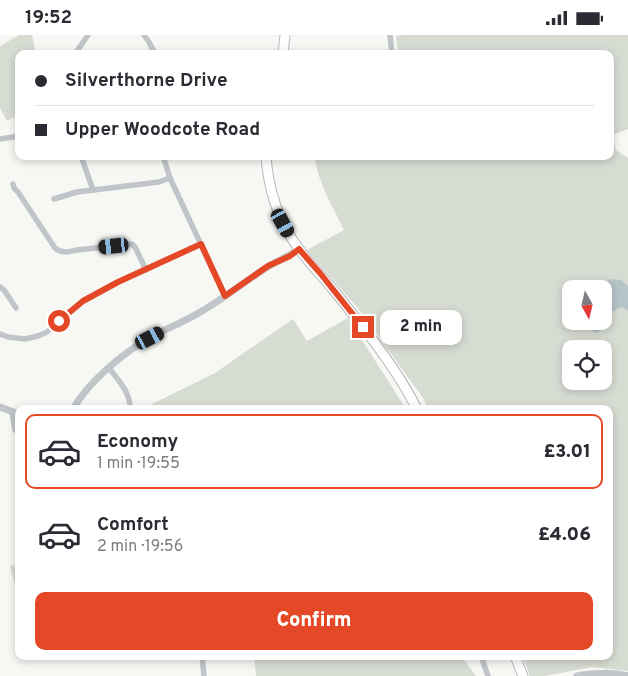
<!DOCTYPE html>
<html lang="en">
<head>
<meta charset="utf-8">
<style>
	body { margin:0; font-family:Overpass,sans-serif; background:#f7f7f7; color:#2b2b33; height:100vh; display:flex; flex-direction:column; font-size:19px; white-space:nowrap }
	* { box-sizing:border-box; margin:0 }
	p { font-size:16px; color:#7c7c81 }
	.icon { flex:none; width:28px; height:28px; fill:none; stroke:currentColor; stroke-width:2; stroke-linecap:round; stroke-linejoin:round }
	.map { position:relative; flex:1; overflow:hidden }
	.sheet { position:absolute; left:15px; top:370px; width:598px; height:255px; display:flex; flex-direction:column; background:#fff; border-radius:10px; box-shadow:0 2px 8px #0003 }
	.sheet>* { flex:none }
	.top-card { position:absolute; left:15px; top:15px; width:599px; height:110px; border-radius:10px; box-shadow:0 2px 8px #0003; display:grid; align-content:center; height:110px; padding:0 20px; background:#fff }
	.needle { width:32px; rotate:172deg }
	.fabs { position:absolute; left:562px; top:245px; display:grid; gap:10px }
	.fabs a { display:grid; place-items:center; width:50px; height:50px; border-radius:10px; background:#fff; box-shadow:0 2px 8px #0003; font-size:25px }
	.end { position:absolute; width:22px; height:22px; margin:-11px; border:6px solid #e54827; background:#fff; box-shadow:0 0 0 2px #fff }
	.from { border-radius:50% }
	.bubble { position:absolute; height:35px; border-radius:10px; background:#fff; box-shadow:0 2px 8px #0003; font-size:16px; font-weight:800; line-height:35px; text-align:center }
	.car { position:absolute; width:15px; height:30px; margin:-15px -8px; border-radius:6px; box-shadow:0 0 4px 1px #0007; background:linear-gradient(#222 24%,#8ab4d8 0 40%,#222 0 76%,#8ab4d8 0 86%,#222 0) }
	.top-card b { display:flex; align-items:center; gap:18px; height:48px; font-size:19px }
	.top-card b+b { border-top:1px solid #e1e1e2 }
	.top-card i { width:12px; height:12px; background:#2b2b33 }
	ul { padding:9px 0 0; list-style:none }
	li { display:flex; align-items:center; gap:15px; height:75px; margin:0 10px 8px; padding:0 10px; border:2px solid transparent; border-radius:10px }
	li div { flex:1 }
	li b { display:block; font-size:19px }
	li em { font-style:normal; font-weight:800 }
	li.selected { border-color:#e54827 }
	li>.icon { width:45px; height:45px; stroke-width:1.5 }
	.primary-button { display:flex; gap:10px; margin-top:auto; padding:10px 20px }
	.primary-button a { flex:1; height:58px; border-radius:10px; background:#e54827; color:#fff; font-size:20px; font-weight:800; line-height:58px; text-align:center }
	.status { display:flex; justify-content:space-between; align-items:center; height:35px; padding:0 25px; background:#fff; direction:ltr }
	.status svg { height:14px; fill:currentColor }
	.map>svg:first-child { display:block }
	.green { fill:#d7dcd3; fill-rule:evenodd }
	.water { fill:#b6c4c7 }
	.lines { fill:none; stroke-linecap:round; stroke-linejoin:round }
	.primary-casing { stroke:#b4b9bd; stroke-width:11 }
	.minor { stroke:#c0c5c9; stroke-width:5.5 }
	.tertiary { stroke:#c0c5c9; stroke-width:7 }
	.primary { stroke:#fff; stroke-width:9 }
	.route { stroke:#e54827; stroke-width:6 }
</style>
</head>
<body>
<div class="status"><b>19:52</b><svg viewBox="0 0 49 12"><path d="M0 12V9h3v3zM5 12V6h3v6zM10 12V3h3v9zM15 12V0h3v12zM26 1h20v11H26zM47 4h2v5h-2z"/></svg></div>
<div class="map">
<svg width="628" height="641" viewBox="0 0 628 641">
	<rect width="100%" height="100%" fill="#f7f7f4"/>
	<!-- green -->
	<g class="green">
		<path d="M19,0H32L36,19H19V80L7,86L0,73V11Z"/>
		<path d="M402,0H628V94L613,100L616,115L628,123V636L592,632L545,641H530L523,621H609V374H428L423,363L357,272L307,215L344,195C334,173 316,145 315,121H610V19H398L396,1ZM571,254H604V286H571ZM571,314H604V346H571Z"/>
		<path d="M348,283L406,374H155L152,369L215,338L293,284L307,306Z"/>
		<path d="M19,529V549L15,550L10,531Z"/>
		<path d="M254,621H461L476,641H256Z"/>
	</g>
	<!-- water -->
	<path class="water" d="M612,244L621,245L628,251V276L622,272L612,277L602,294L596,298L591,295L589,286H604V254H591V252Z"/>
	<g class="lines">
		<defs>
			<g id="primary">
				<path d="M283,19L285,0"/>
				<path d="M266,121C268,154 279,188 299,214C310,229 324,243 336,258C364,293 397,334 417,374"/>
				<path d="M515,621L523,641"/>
			</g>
		</defs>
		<!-- primary casing -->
		<use href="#primary" class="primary-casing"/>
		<!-- minor -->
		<g class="minor">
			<path d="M144,0L149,7L155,19"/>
			<path d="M390,0L392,19"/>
			<path d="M76,19L77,16L88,0"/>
			<path d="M0,104L19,101"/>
			<path d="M81,121L93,155"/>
			<path d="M163,121L170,143L225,261"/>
			<path d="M13,149L14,153L18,157L55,213C62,219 69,217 77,215L132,209L135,212L146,235"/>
			<path d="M54,164L77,157L159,147L170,143"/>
			<path d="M0,252L4,255L16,273"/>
			<path d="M0,299L8,302L25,304L38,301L47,297L83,266L118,247L201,209"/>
			<path d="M109,333C118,345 131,358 130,374"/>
			<path d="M12,377L15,395L19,393"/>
			<path d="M202,621L204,641"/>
			<path d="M481,621L488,641"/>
		</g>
		<!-- tertiary -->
		<g class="tertiary">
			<path d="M0,372L19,379"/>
			<path d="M73,374C89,346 123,318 151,302C168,293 186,286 202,276C224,263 244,247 266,233C276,226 288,222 299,214"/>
			<path d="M577,641C591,638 614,637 628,641"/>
		</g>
		<!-- primary -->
		<use href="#primary" class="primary"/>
	</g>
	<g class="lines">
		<!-- route -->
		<path class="route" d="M59,286L83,266L118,247L201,209L225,261L268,231L290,221L299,214L320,238L363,292"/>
	</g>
</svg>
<div class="fabs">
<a><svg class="needle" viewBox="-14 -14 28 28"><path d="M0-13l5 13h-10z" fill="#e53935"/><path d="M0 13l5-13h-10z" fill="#7c7c81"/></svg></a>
<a><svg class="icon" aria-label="locate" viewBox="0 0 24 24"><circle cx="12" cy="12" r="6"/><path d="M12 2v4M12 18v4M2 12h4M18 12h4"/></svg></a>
</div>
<i class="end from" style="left:59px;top:286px"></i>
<i class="end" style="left:363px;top:292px"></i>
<div class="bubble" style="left:380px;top:275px;width:82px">2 min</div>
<i class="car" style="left:283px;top:188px;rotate:151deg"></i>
<i class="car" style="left:114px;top:211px;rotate:264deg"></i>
<i class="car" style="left:150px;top:303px;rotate:63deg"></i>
<div class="top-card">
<b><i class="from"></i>Silverthorne Drive</b>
<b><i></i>Upper Woodcote Road</b>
</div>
<section class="sheet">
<ul>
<li class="selected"><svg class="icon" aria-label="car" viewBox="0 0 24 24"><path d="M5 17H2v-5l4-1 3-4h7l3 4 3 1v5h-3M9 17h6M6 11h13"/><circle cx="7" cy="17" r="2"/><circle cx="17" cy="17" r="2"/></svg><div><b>Economy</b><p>1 min · 19:55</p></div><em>£3.01</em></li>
<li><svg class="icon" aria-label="car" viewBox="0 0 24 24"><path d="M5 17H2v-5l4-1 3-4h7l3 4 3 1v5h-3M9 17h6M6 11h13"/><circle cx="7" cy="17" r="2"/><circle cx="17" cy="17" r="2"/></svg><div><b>Comfort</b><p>2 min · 19:56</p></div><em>£4.06</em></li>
</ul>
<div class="primary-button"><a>Confirm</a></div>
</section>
</div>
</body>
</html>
